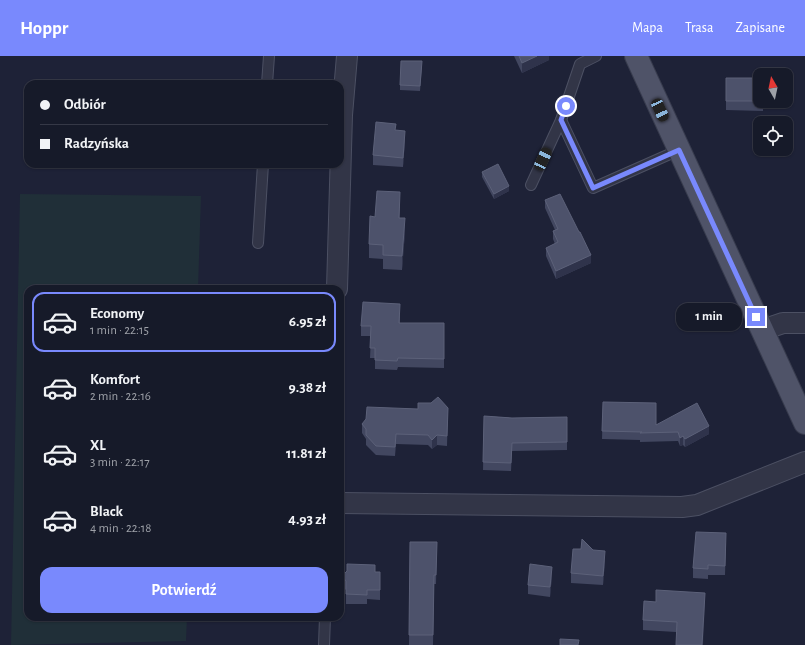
<!DOCTYPE html>
<html lang="pl">
<head>
<meta charset="utf-8">
<style>
	body { margin:0; font-family:"Alegreya Sans",sans-serif; background:#232735; color:#f1f3f6; height:100vh; display:flex; flex-direction:column; font-size:15px; white-space:nowrap }
	* { box-sizing:border-box; margin:0 }
	p { font-size:13px; color:#9ea1a8 }
	.icon { flex:none; width:22px; height:22px; fill:none; stroke:currentColor; stroke-width:2; stroke-linecap:round; stroke-linejoin:round }
	.map { position:relative; flex:1; overflow:hidden }
	.sheet { position:absolute; left:24px; top:229px; width:320px; height:336px; display:flex; flex-direction:column; background:#161a29; border-radius:12px; box-shadow:0 1px 3px #0004,0 0 0 1px #353846 }
	.sheet>* { flex:none }
	.guide { position:absolute; left:24px; top:24px; width:320px; height:88px; border-radius:12px; box-shadow:0 1px 3px #0004,0 0 0 1px #353846; display:grid; align-content:center; height:88px; padding:0 16px; background:#161a29 }
	.needle { width:26px; rotate:351deg }
	.controls { position:absolute; left:753px; top:12px; display:grid; gap:8px }
	.controls a { display:grid; place-items:center; width:40px; height:40px; border-radius:8px; background:#161a29; box-shadow:0 1px 3px #0004,0 0 0 1px #353846; font-size:20px }
	.end { position:absolute; width:18px; height:18px; margin:-9px; border:5px solid #7989fd; background:#fff; box-shadow:0 0 0 2px #fff }
	.from { border-radius:50% }
	.bubble { position:absolute; height:28px; border-radius:12px; background:#161a29; box-shadow:0 1px 3px #0004,0 0 0 1px #353846; font-size:13px; font-weight:600; line-height:28px; text-align:center }
	.car { position:absolute; width:12px; height:24px; margin:-12px -6px; border-radius:5px; box-shadow:0 0 3px 1px #0007; background:linear-gradient(#222 24%,#8ab4d8 0 40%,#222 0 76%,#8ab4d8 0 86%,#222 0) }
	.guide b { display:flex; align-items:center; gap:14px; height:38px; font-size:15px }
	.guide b+b { border-top:1px solid #353846 }
	.guide i { width:10px; height:10px; background:#f1f3f6 }
	ul { padding:7px 0 0; list-style:none }
	li { display:flex; align-items:center; gap:12px; height:60px; margin:0 8px 6px; padding:0 8px; border:2px solid transparent; border-radius:12px }
	li div { flex:1 }
	li b { display:block; font-size:15px }
	li em { font-style:normal; font-weight:600 }
	li.current { border-color:#7989fd }
	li>.icon { width:36px; height:36px; stroke-width:1.5 }
	.cta { display:flex; gap:8px; margin-top:auto; padding:8px 16px }
	.cta a { flex:1; height:46px; border-radius:12px; background:#7989fd; color:#fff; font-size:16px; font-weight:600; line-height:46px; text-align:center }
	header { display:flex; align-items:center; gap:24px; box-sizing:border-box; height:56px; padding:0 20px; background:#7989fd; color:#fff }
	header strong { font-size:19px }
	nav { display:flex; gap:22px; margin-inline-start:auto; font-size:14px }
	.map>svg:first-child { display:block }
	.green { fill:#202f38 }
	.lines { fill:none; stroke-linecap:round; stroke-linejoin:round }
	.lane-casing { stroke:#4c5063; stroke-width:12 }
	.street-casing { stroke:#4c5063; stroke-width:22 }
	.primary-casing { stroke:#383c4e; stroke-width:24 }
	.lane { stroke:#323547; stroke-width:10 }
	.street { stroke:#323547; stroke-width:20 }
	.primary { stroke:#4f5368; stroke-width:22 }
	.wall { fill:#424760 }
	.shaded-wall { fill:#2f334b }
	.building { fill:#4d526b; stroke:#5c6179 }
	.route { stroke:#7989fd; stroke-width:5 }
</style>
</head>
<body>
<header>
<strong>Hoppr</strong>
<nav><a>Mapa</a><a>Trasa</a><a>Zapisane</a></nav>
</header>
<div class="map">
<svg width="805" height="589" viewBox="0 0 805 589">
	<rect width="100%" height="100%" fill="#1e2237"/>
	<!-- green -->
	<path class="green" d="M20,138L201,140L198,233H28V561H187L186,585L11,589Z"/>
	<g class="lines">
		<defs>
			<g id="lane">
				<path d="M267,28L269,0"/>
				<path d="M561,64L593,132L679,94"/>
				<path d="M531,129L561,64L580,8L596,0"/>
				<path d="M258,187L263,108"/>
				<path d="M324,589L325,561"/>
			</g>
			<g id="street">
				<path d="M337,233L342,59L347,0"/>
				<path d="M762,274L783,267H805"/>
				<path d="M340,447L682,451L697,449L805,406"/>
			</g>
			<path id="primary" d="M636,0L805,367"/>
		</defs>
		<!-- lane casing -->
		<use href="#lane" class="lane-casing"/>
		<!-- street casing -->
		<use href="#street" class="street-casing"/>
		<!-- primary casing -->
		<use href="#primary" class="primary-casing"/>
		<!-- lane -->
		<use href="#lane" class="lane"/>
		<!-- street -->
		<use href="#street" class="street"/>
		<!-- primary -->
		<use href="#primary" class="primary"/>
	</g>
	<!-- wall -->
	<g class="wall">
		<path d="M514,0H549V4L522,17Z"/>
		<path d="M422,10L420,35L400,34V29Z"/>
		<path d="M726,45H763V55L726,54Z"/>
		<path d="M396,74L405,85L403,111L373,109V99Z"/>
		<path d="M482,116L509,135L494,143L482,121Z"/>
		<path d="M545,144L591,207L556,223L546,200V192L555,188L553,183V175L555,174L545,152Z"/>
		<path d="M400,150L399,162L405,176L402,214L383,213V203L369,202V188L375,161Z"/>
		<path d="M400,257V267H444V312L398,311L397,314L375,313V302H370L371,280H361V270Z"/>
		<path d="M603,346L656,368L709,378L685,391L683,389L680,390L678,385L640,386V384L602,383Z"/>
		<path d="M448,352L447,390L437,389L432,393L428,389L396,388L395,400L376,399L366,389V383L362,377V368L418,353Z"/>
		<path d="M484,360L512,362L567,361V394L512,395L511,415L483,414Z"/>
		<path d="M410,486H437L436,528H434L433,589H409Z"/>
		<path d="M726,487L725,519H708V523L693,522V512Z"/>
		<path d="M581,493L593,494L605,505L603,529L571,527V517Z"/>
		<path d="M375,516H380V544L367,543V548H346V534L342,530V520Z"/>
		<path d="M552,520L550,541L528,538V529Z"/>
		<path d="M705,547L676,576L643,574V564Z"/>
	</g>
	<!-- shaded-wall -->
	<g class="shaded-wall">
		<path d="M537,0H549V4L522,17V7Z"/>
		<path d="M405,75V85L403,111V102Z"/>
		<path d="M509,130V135L494,143V138Z"/>
		<path d="M400,136V150L399,175V162Z"/>
		<path d="M405,162V176L402,214V200Z"/>
		<path d="M591,199V207L556,223V215Z"/>
		<path d="M709,370V378L685,391V383Z"/>
		<path d="M437,379V389L432,393V384Z"/>
		<path d="M683,380V389L680,390V382Z"/>
		<path d="M605,495V505L603,529V520Z"/>
		<path d="M552,511V520L550,541V531Z"/>
		<path d="M705,537V547L703,589H702Z"/>
	</g>
	<!-- building -->
	<g class="building">
		<path d="M519,0H537L522,7Z"/>
		<path d="M401,5H422L420,30L400,29Z"/>
		<path d="M726,22H760V45H763H726Z"/>
		<path d="M376,66L396,68L395,74L405,75L403,102L373,99Z"/>
		<path d="M498,108L509,130L494,138L482,116Z"/>
		<path d="M377,135L400,136L399,162H405L402,200L383,199V189L369,188L370,160L375,161Z"/>
		<path d="M560,138L579,176H580L591,199L556,215L546,192L558,186L553,175L558,173L545,144Z"/>
		<path d="M363,246L400,248L399,267H444V303L398,302L397,305L375,304V292H370L371,270H361Z"/>
		<path d="M438,341L448,352L447,380L437,379L432,384L428,379L396,378L395,391L376,390L366,379V373L362,368L366,363L367,351L418,353V347H431Z"/>
		<path d="M603,346L656,347V369L697,347L709,370L685,383L683,380L680,382L678,376L640,377L642,376L602,375Z"/>
		<path d="M484,360L512,362L567,361V386L512,387L511,407L483,406Z"/>
		<path d="M696,476L726,477L725,510L708,509V513L693,512Z"/>
		<path d="M582,483L593,494L605,495L603,520L571,517L573,493H581Z"/>
		<path d="M410,486H437L436,519H434L433,579H409Z"/>
		<path d="M347,508L375,509V516H380V534H367V539L346,538V525L342,520L347,515Z"/>
		<path d="M530,508L552,511L550,531L528,529Z"/>
		<path d="M656,534L705,537L702,589H676L677,566L643,564L644,545L656,546Z"/>
		<path d="M560,583L579,584L578,589H560Z"/>
	</g>
	<g class="lines">
		<!-- route -->
		<path class="route" d="M566,50L561,64L593,132L679,94L756,261"/>
	</g>
</svg>
<div class="controls">
<a><svg class="needle" viewBox="-14 -14 28 28"><path d="M0-13l5 13h-10z" fill="#e53935"/><path d="M0 13l5-13h-10z" fill="#9ea1a8"/></svg></a>
<a><svg class="icon" aria-label="locate" viewBox="0 0 24 24"><circle cx="12" cy="12" r="6"/><path d="M12 2v4M12 18v4M2 12h4M18 12h4"/></svg></a>
</div>
<i class="end from" style="left:566px;top:50px"></i>
<i class="end" style="left:756px;top:261px"></i>
<div class="bubble" style="left:676px;top:247px;width:66px">1 min</div>
<i class="car" style="left:660px;top:54px;rotate:155deg"></i>
<i class="car" style="left:543px;top:103px;rotate:25deg"></i>
<div class="guide">
<b><i class="from"></i>Odbiór</b>
<b><i></i>Radzyńska</b>
</div>
<section class="sheet">
<ul>
<li class="current"><svg class="icon" aria-label="car" viewBox="0 0 24 24"><path d="M5 17H2v-5l4-1 3-4h7l3 4 3 1v5h-3M9 17h6M6 11h13"/><circle cx="7" cy="17" r="2"/><circle cx="17" cy="17" r="2"/></svg><div><b>Economy</b><p>1 min · 22:15</p></div><em>6.95 zł</em></li>
<li><svg class="icon" aria-label="car" viewBox="0 0 24 24"><path d="M5 17H2v-5l4-1 3-4h7l3 4 3 1v5h-3M9 17h6M6 11h13"/><circle cx="7" cy="17" r="2"/><circle cx="17" cy="17" r="2"/></svg><div><b>Komfort</b><p>2 min · 22:16</p></div><em>9.38 zł</em></li>
<li><svg class="icon" aria-label="car" viewBox="0 0 24 24"><path d="M5 17H2v-5l4-1 3-4h7l3 4 3 1v5h-3M9 17h6M6 11h13"/><circle cx="7" cy="17" r="2"/><circle cx="17" cy="17" r="2"/></svg><div><b>XL</b><p>3 min · 22:17</p></div><em>11.81 zł</em></li>
<li><svg class="icon" aria-label="car" viewBox="0 0 24 24"><path d="M5 17H2v-5l4-1 3-4h7l3 4 3 1v5h-3M9 17h6M6 11h13"/><circle cx="7" cy="17" r="2"/><circle cx="17" cy="17" r="2"/></svg><div><b>Black</b><p>4 min · 22:18</p></div><em>4.93 zł</em></li>
</ul>
<div class="cta"><a>Potwierdź</a></div>
</section>
</div>
</body>
</html>
